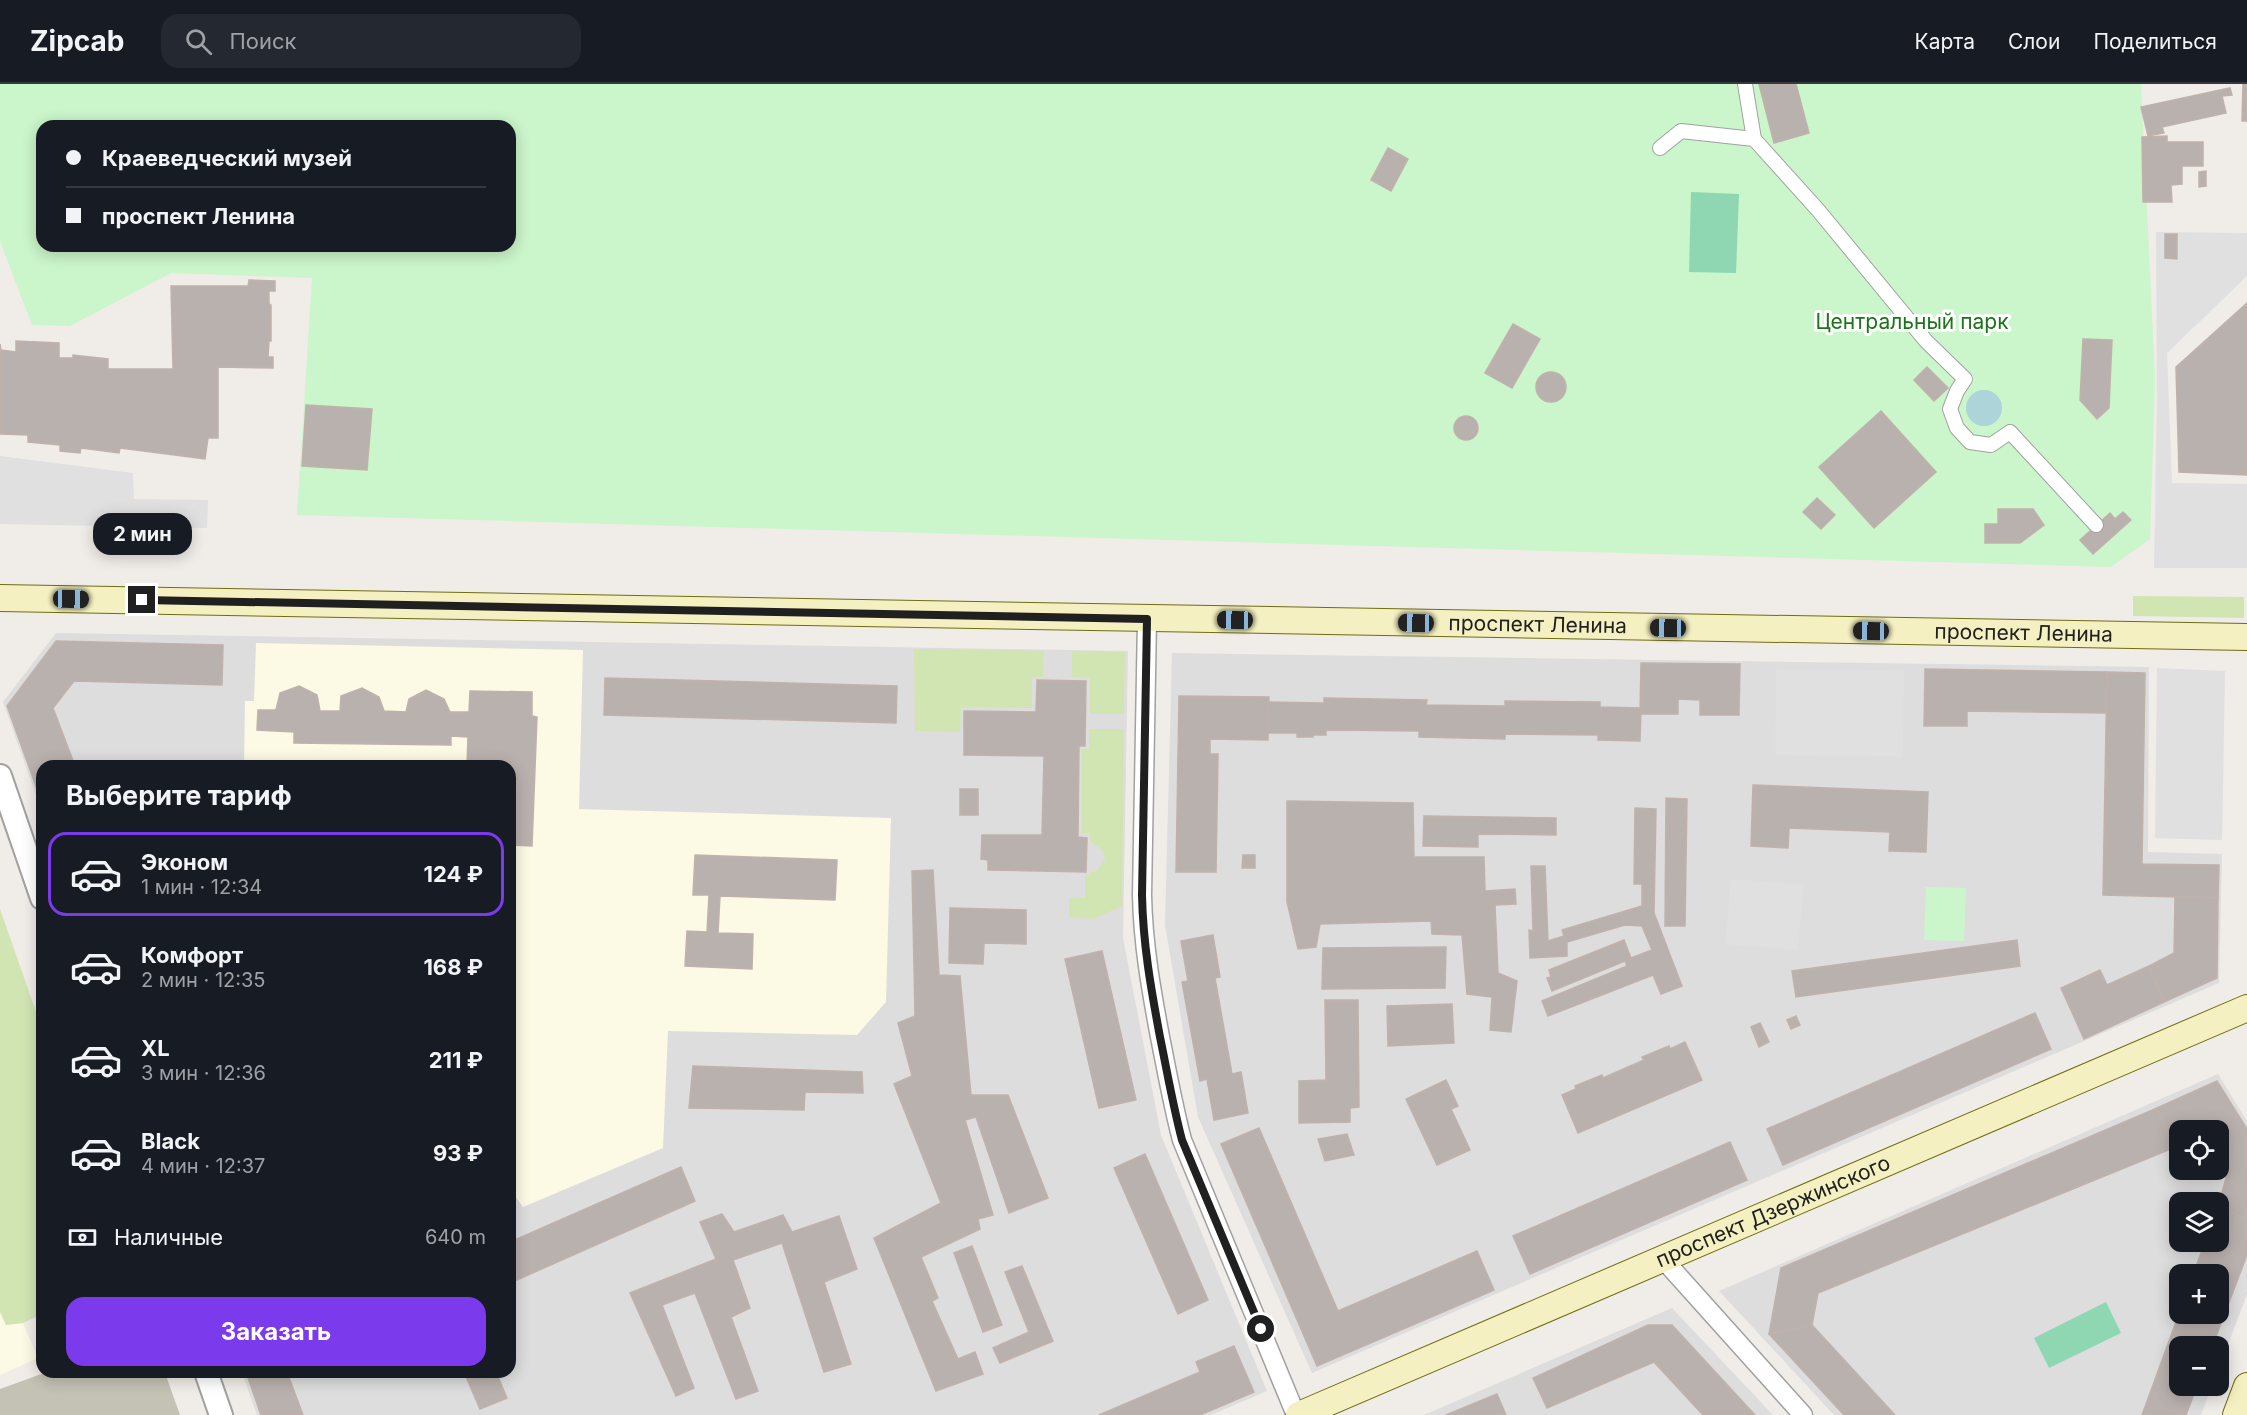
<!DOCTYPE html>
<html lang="ru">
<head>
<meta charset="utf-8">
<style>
	body { margin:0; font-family:Inter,sans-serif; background:#242831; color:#f1f3f6; height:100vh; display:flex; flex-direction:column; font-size:22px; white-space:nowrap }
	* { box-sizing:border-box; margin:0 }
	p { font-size:20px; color:#9ea1a6 }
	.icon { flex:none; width:33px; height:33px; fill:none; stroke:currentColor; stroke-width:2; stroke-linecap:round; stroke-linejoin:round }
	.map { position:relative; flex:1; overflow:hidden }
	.panel { position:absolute; left:36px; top:676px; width:480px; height:618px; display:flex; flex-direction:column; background:#171b24; border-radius:18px; box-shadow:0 3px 15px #0003 }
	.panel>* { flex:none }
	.hud { position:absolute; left:36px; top:36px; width:480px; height:132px; border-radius:18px; box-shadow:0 3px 15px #0003; display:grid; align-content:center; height:132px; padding:0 30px; background:#171b24 }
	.tools { position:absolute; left:2169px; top:1036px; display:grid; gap:12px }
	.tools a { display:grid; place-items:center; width:60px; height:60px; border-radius:12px; background:#171b24; box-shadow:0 3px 15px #0003; font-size:30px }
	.end { position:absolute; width:27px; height:27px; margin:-14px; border:8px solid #202020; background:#fff; box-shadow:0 0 0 3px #fff }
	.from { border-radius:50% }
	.bubble { position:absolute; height:42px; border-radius:18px; background:#171b24; box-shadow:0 3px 15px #0003; font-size:20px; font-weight:700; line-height:42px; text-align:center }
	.car { position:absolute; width:18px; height:36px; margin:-18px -9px; border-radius:8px; box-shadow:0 0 4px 2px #0007; background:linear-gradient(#222 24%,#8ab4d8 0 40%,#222 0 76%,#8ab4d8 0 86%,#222 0) }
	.hud b { display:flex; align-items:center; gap:21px; height:57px; font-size:22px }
	.hud b+b { border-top:2px solid #363941 }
	.hud i { width:15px; height:15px; background:#f1f3f6 }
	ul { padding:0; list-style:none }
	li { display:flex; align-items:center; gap:18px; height:84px; margin:0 12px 9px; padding:0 18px; border:3px solid transparent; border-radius:18px }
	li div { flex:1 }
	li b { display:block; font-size:22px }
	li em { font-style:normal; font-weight:700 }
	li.selected { border-color:#7c3aed }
	li>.icon { width:54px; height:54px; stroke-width:1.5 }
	h2 { padding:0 30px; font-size:27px; line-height:72px }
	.pay { display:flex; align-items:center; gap:15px; height:66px; padding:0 30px; font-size:22px }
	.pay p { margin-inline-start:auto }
	.cta { display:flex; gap:12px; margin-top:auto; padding:12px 30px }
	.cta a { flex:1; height:69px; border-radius:18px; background:#7c3aed; color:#fff; font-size:24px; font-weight:700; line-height:69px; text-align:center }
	header { display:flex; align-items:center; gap:36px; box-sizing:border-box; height:84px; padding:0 30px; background:#171b24; border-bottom:2px solid #363941 }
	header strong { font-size:28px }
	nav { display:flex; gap:33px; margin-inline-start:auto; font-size:21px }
	.search { width:420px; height:54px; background:#242831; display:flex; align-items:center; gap:15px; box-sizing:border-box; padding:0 21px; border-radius:18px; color:#9ea1a6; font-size:22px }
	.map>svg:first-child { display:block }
	.residential { fill:#dedddd; fill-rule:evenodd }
	.education { fill:#fcf9e4 }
	.construction { fill:#c4c2b4 }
	.grass { fill:#d1e5b3 }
	.park { fill:#cbf5ca; fill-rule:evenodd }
	.pitch { fill:#8ed7b2 }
	.parking { fill:#e0e0e0 }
	.water { fill:#add4d9 }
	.building { fill:#b9b1ad; stroke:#c0b2ab; stroke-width:1.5 }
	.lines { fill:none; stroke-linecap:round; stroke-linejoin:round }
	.pedestrian-casing { stroke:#a1a1a1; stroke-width:16 }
	.minor-casing { stroke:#a1a1a1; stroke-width:21 }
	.tertiary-casing { stroke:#a1a1a1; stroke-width:26 }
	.secondary-casing { stroke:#6f6d10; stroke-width:28 }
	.pedestrian { stroke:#fff; stroke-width:14 }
	.minor { stroke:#fff; stroke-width:18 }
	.tertiary { stroke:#fff; stroke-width:22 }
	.secondary { stroke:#f4f0c1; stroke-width:26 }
	.route { stroke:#202020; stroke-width:8 }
	.labels { text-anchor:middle; stroke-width:6; stroke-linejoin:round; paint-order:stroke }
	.park-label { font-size:21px; fill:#1a7617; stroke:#fff }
	.street-label { font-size:21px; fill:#202020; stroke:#fff }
</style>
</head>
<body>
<header>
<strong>Zipcab</strong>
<div class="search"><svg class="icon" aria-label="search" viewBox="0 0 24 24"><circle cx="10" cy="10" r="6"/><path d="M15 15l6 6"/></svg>Поиск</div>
<nav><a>Карта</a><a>Слои</a><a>Поделиться</a></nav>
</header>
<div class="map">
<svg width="2247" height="1331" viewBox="0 0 2247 1331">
	<rect width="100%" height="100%" fill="#f0ece8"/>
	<!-- residential -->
	<g class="residential">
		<path d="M56,549L1128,567L1123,854L1161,1051L1267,1307L1211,1331H257L242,1289L510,1288V682H42V728L3,618Z"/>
		<path d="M1172,569L2149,583L2148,768L2222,770L2219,899L1312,1289L1198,1033L1165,841Z"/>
		<path d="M2218,990L2247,1037V1210L2219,1285L2218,1263H2180V1302H2212L2201,1331H1834L1719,1207ZM2180,1047H2218V1086H2180ZM2180,1119H2218V1158H2180ZM2180,1191H2218V1230H2180Z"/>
		<path d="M1672,1224L1773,1331H1424Z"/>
	</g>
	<!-- education -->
	<g class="education">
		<path d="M256,559L583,566L579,725L891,734L886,918L857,951L668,947L663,1064L523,1123L510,1105V682H244L245,617H254Z"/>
		<path d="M0,1228L6,1241L23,1239L38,1274L0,1291Z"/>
	</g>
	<!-- construction -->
	<path class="construction" d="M44,1289H165L180,1331H0V1305Z"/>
	<!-- grass -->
	<g class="grass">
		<path d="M2133,512L2244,513V534L2133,532Z"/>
		<path d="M914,565L1044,567L1043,593H1032V624L961,623L960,648L915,647Z"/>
		<path d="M1072,567L1125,568L1124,630H1090V594L1072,593Z"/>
		<path d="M1089,645H1124L1122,822L1093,835L1069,833V813L1085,814V791L1089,792L1090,788L1096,787L1105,776L1103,767L1090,757V749H1082V665H1089Z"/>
		<path d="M0,825L42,945V1230L23,1239L6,1241L0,1228Z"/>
	</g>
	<!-- park -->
	<g class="park">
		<path d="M0,0H2141L2155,294L2150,455L2111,483L297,431L312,194L171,189L70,242L32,241L0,157ZM42,42H510V162H42Z"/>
		<path d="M1926,803L1966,804L1964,857L1924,856Z"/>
	</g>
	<!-- pitch -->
	<g class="pitch">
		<path d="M1691,108L1739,110L1736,189L1689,188Z"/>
		<path d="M2106,1218L2121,1249L2049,1284L2034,1254Z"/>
	</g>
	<!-- parking -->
	<g class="parking">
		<path d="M2156,148L2247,149V192L2167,269L2172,399L2247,400V484H2154L2157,318Z"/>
		<path d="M0,372L133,389L134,415L208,416L207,444L0,440Z"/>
		<path d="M2157,584L2225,587L2222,756L2155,754Z"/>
		<path d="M1776,585L1904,587L1903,673L1775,671Z"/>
		<path d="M1731,795L1804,801L1798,866L1725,860Z"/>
	</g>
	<!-- water -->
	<circle class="water" cx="1984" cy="324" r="18"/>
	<!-- building -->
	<g class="building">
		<path d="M1759,0H1796L1809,49L1774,59Z"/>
		<path d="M2243,0H2247V37H2242Z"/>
		<path d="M2230,4L2232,11L2222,12L2226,29L2162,43L2164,49L2148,52L2141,23Z"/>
		<path d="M2167,52V58H2203V82H2182V100L2171,101L2172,118H2143L2142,53Z"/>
		<path d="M1388,64L1408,75L1391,107L1371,96Z"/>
		<path d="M2206,87V102L2199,103V88Z"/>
		<path d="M2165,150H2177V175L2165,174Z"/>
		<path d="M249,196L275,197V207H269V220L271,221V257H269L268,273H273V284L218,283V354H208L205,375L120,364L119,369L81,364L80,369L60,367V361L28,358V351L0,350V260L1,266L16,268V257L59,259V274H73V271L108,275V285H173L171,202H248Z"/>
		<path d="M2247,219V391L2179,388L2176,283Z"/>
		<path d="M1513,240L1540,255L1512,304L1485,289Z"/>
		<path d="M2083,255L2112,256L2109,324L2097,335L2080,316Z"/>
		<path d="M1927,283L1948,304L1934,317L1914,296Z"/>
		<circle cx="1551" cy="303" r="15"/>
		<path d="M306,321L372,325L367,386L302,382Z"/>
		<path d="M1881,327L1936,388L1874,444L1819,383Z"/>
		<circle cx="1466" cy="344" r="12"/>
		<path d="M1817,414L1835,431L1821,445L1803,428Z"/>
		<path d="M1998,425H2033L2044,441L2020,459H1985V440H1998Z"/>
		<path d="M2123,428L2131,436L2093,470L2080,456L2110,429L2115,435Z"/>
		<path d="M56,557L223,561L222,601L74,597L53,624L75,682H42V719L7,622Z"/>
		<path d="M1641,579L1740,580L1739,631H1700V616L1678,615V630H1640Z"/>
		<path d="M1925,585L2107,588L2106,629L1967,627V642H1924Z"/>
		<path d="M2107,588L2145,589L2142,780L2219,781L2218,814L2103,811Z"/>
		<path d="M605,594L897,602L896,639L604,631Z"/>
		<path d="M1037,596L1086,597L1085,662H1079L1078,753L1087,754L1086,788L988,786V776L981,775L982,751H1042L1044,672L964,671V627L1036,628Z"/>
		<path d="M299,602L317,611L320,627H340L341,612L362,604L379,613L384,627L406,628L409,615L426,606L444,615L450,628H469L470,607L532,608V632L537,633L532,762L510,761V682H467L468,653L451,652V661L294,659V648L257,646L258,626H276L280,609Z"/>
		<path d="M1179,612L1269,613L1268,656L1210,655V670H1218L1216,788H1176Z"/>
		<path d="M1324,614L1427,616L1426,621L1505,622V617L1600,618V623L1641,624L1640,657L1598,656V651L1505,650V655L1419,653V647L1326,646V651H1313V653H1297V649H1268L1269,618L1324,619Z"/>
		<path d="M1753,701L1928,708L1926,768L1889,767L1890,748L1789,744L1788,764L1751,762Z"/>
		<rect x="960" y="705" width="18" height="26"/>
		<path d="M1666,714L1687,715L1685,842H1665Z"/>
		<path d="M1287,717L1413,719L1414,773H1484L1485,807L1515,805L1516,820L1495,821L1498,889L1517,897L1511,948L1490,946L1492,913L1467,910L1462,851L1432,850L1431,837L1320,840L1316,863L1298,865L1287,818Z"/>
		<path d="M1635,724L1656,725L1654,829L1682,902L1661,910L1653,891L1548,932L1542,917L1627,882L1625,877L1552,907L1547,894L1551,893L1549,886L1624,856L1631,874L1652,866L1642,842L1625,841L1567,858V872L1530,874L1529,846L1533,847L1531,782H1545L1548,857L1564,852L1562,846L1642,822V800H1634Z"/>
		<path d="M1424,732L1556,734V751L1478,750V763L1423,762Z"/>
		<path d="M695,771L837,776L835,816L720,812L718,849L753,850L752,885L685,882L687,847L707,848L709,811H693Z"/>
		<path d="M1243,771H1255V784H1242Z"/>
		<path d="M933,786L939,891L960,892L971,1011H1008L1048,1114L1009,1129L976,1033L965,1036L993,1131L978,1135L980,1145L921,1173L938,1214L932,1217L958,1275L975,1268L983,1290L936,1307L874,1154L941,1119L894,1000L912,992L898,939L915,932L912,787Z"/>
		<path d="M2175,813L2218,814L2217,894L2164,918L2149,882L2174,869Z"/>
		<path d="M950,824L1026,826V860L984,859L983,880L949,879Z"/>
		<path d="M1213,851L1220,893L1215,894L1232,990L1241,988L1248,1029L1214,1036L1207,995L1200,997L1182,898L1188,897L1181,857Z"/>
		<path d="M2017,856L2020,882L1796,913L1792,887Z"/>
		<path d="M1446,863L1445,904L1322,905L1323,864Z"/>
		<path d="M1102,867L1136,1016L1099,1024L1065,875Z"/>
		<path d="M2149,882L2164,918L2084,955L2061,904L2100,886L2107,901Z"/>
		<path d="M1325,916H1358L1359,1023L1350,1024V1038L1299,1039V997L1326,996Z"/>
		<path d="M1452,920L1454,959L1388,962L1387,922Z"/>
		<path d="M2035,929L2051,965L1783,1081L1767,1045Z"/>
		<path d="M1796,932L1800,941L1791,945L1787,936Z"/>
		<path d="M1760,939L1769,958L1759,963L1751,943Z"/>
		<path d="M1685,958L1702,996L1578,1049L1562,1011L1576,1005L1575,1002L1602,991L1603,994L1644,976L1642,973L1669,962L1670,965Z"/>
		<path d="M693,982L862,988L863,1009L805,1008L804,1026L689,1024Z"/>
		<path d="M1446,996L1458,1022L1451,1025L1470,1066L1437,1081L1406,1015Z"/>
		<path d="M2217,997L2247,1045V1135L2218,1123L2226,1094L2218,1082V1047H2197L2194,1043L2188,1047H2180V1060L2173,1064L2157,1024Z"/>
		<path d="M2157,1024L2173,1064L1818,1209L1812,1241L1769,1250L1781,1184Z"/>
		<path d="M1259,1044L1338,1227L1477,1167L1494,1206L1317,1282L1221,1060Z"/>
		<path d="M1347,1050L1354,1071L1325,1077L1318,1055Z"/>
		<path d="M1730,1058L1747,1096L1530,1190L1513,1152Z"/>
		<path d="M1145,1070L1208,1216L1178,1230L1114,1084Z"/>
		<path d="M681,1083L695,1117L510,1199V1158Z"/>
		<path d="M2218,1123L2247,1135V1171L2212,1263H2180V1302H2197L2186,1331H2142L2180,1227V1230H2218V1191H2193L2205,1158H2218Z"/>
		<path d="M722,1130L734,1148L783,1131L792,1148L839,1132L857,1185L824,1198L851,1280L824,1288L782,1159L733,1176L750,1224L731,1233L758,1307L736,1315L695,1209L662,1221L694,1304L676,1312L630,1209L716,1175L700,1138Z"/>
		<path d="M972,1162L1002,1241L983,1248L954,1169Z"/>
		<path d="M1022,1182L1053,1257L1000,1279L993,1264L1029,1248L1005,1188Z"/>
		<path d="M1648,1241H1672L1755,1331H1703L1654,1278L1547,1324L1533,1294Z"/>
		<path d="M1812,1241L1895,1331H1844L1769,1250Z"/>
		<path d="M1234,1262L1254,1308L1200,1331H1099L1200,1288L1196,1278Z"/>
		<path d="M246,1288H287L303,1331H261Z"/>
		<path d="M464,1288H496L507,1314L480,1325Z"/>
		<path d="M1497,1310L1506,1331H1446Z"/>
	</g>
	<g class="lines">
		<defs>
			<g id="pedestrian">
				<path d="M1745,0L1754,55"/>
				<path d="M1660,64L1681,47L1754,55L1818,126L1926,257L1965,295L1957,307L1950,325L1957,344L1970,358L1991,361L2010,348L2096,441"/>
			</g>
			<g id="minor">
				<path d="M1147,535L1142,811C1143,860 1151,905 1160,953C1167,988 1173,1022 1182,1056L1296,1331"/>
				<path d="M1663,1175L1803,1331"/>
			</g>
			<g id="tertiary">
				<path d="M0,692L42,814"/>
				<path d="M206,1288L221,1331"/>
			</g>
			<g id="secondary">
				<path id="s1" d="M0,514L2247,553"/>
				<path id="s2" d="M1299,1331L2247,924"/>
				<path d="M2236,1331L2247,1302"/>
			</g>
		</defs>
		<!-- pedestrian casing -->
		<use href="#pedestrian" class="pedestrian-casing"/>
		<!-- minor casing -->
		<use href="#minor" class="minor-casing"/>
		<!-- tertiary casing -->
		<use href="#tertiary" class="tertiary-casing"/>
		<!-- secondary casing -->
		<use href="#secondary" class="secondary-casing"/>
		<!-- pedestrian -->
		<use href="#pedestrian" class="pedestrian"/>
		<!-- minor -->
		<use href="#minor" class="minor"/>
		<!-- tertiary -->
		<use href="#tertiary" class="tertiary"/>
		<!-- secondary -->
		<use href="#secondary" class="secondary"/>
	</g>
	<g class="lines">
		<!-- route -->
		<path class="route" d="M142,516L1147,535L1142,811C1143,860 1151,905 1160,953C1167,987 1173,1022 1182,1056L1261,1245"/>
	</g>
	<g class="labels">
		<!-- park labels -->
		<g class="park-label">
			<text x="1912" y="245">Центральный парк</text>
		</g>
		<!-- street labels -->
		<g class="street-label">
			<text dy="7" stroke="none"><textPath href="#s1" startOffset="1538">проспект Ленина</textPath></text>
			<text dy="7" stroke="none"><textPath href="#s1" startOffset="2024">проспект Ленина</textPath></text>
			<text dy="7" stroke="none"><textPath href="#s2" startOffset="516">проспект Дзержинского</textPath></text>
		</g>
	</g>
</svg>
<div class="tools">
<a><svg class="icon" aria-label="locate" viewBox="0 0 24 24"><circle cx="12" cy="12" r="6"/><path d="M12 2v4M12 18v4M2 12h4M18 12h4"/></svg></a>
<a><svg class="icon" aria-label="layers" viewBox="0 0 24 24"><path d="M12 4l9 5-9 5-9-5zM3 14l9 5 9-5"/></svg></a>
<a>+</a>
<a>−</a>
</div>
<i class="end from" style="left:1261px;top:1245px"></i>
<i class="end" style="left:142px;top:516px"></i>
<div class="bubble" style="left:93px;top:429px;width:99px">2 мин</div>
<i class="car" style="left:71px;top:515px;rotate:91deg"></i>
<i class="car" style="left:1235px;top:536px;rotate:271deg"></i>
<i class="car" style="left:1416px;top:539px;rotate:271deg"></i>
<i class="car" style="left:1668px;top:544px;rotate:271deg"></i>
<i class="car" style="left:1871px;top:547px;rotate:271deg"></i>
<div class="hud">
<b><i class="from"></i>Краеведческий музей</b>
<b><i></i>проспект Ленина</b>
</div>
<section class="panel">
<h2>Выберите тариф</h2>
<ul>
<li class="selected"><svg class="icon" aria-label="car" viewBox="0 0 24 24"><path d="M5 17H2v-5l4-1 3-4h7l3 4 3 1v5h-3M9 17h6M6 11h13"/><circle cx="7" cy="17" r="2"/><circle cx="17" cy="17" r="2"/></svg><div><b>Эконом</b><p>1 мин · 12:34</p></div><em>124 ₽</em></li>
<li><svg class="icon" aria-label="car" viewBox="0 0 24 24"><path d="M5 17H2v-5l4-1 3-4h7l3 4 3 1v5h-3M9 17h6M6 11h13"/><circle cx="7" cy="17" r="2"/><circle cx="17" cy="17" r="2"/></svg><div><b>Комфорт</b><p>2 мин · 12:35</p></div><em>168 ₽</em></li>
<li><svg class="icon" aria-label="car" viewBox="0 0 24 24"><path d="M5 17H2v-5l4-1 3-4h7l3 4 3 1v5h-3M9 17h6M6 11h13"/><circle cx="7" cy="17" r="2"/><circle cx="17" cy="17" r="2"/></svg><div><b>XL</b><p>3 мин · 12:36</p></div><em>211 ₽</em></li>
<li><svg class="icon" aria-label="car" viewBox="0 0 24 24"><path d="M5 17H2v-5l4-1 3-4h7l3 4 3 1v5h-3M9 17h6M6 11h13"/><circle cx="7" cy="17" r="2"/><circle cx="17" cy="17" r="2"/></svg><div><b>Black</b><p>4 мин · 12:37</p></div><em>93 ₽</em></li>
</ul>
<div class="pay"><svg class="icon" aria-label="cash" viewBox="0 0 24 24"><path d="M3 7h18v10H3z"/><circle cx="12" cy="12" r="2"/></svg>Наличные<p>640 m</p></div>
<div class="cta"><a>Заказать</a></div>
</section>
</div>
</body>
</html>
